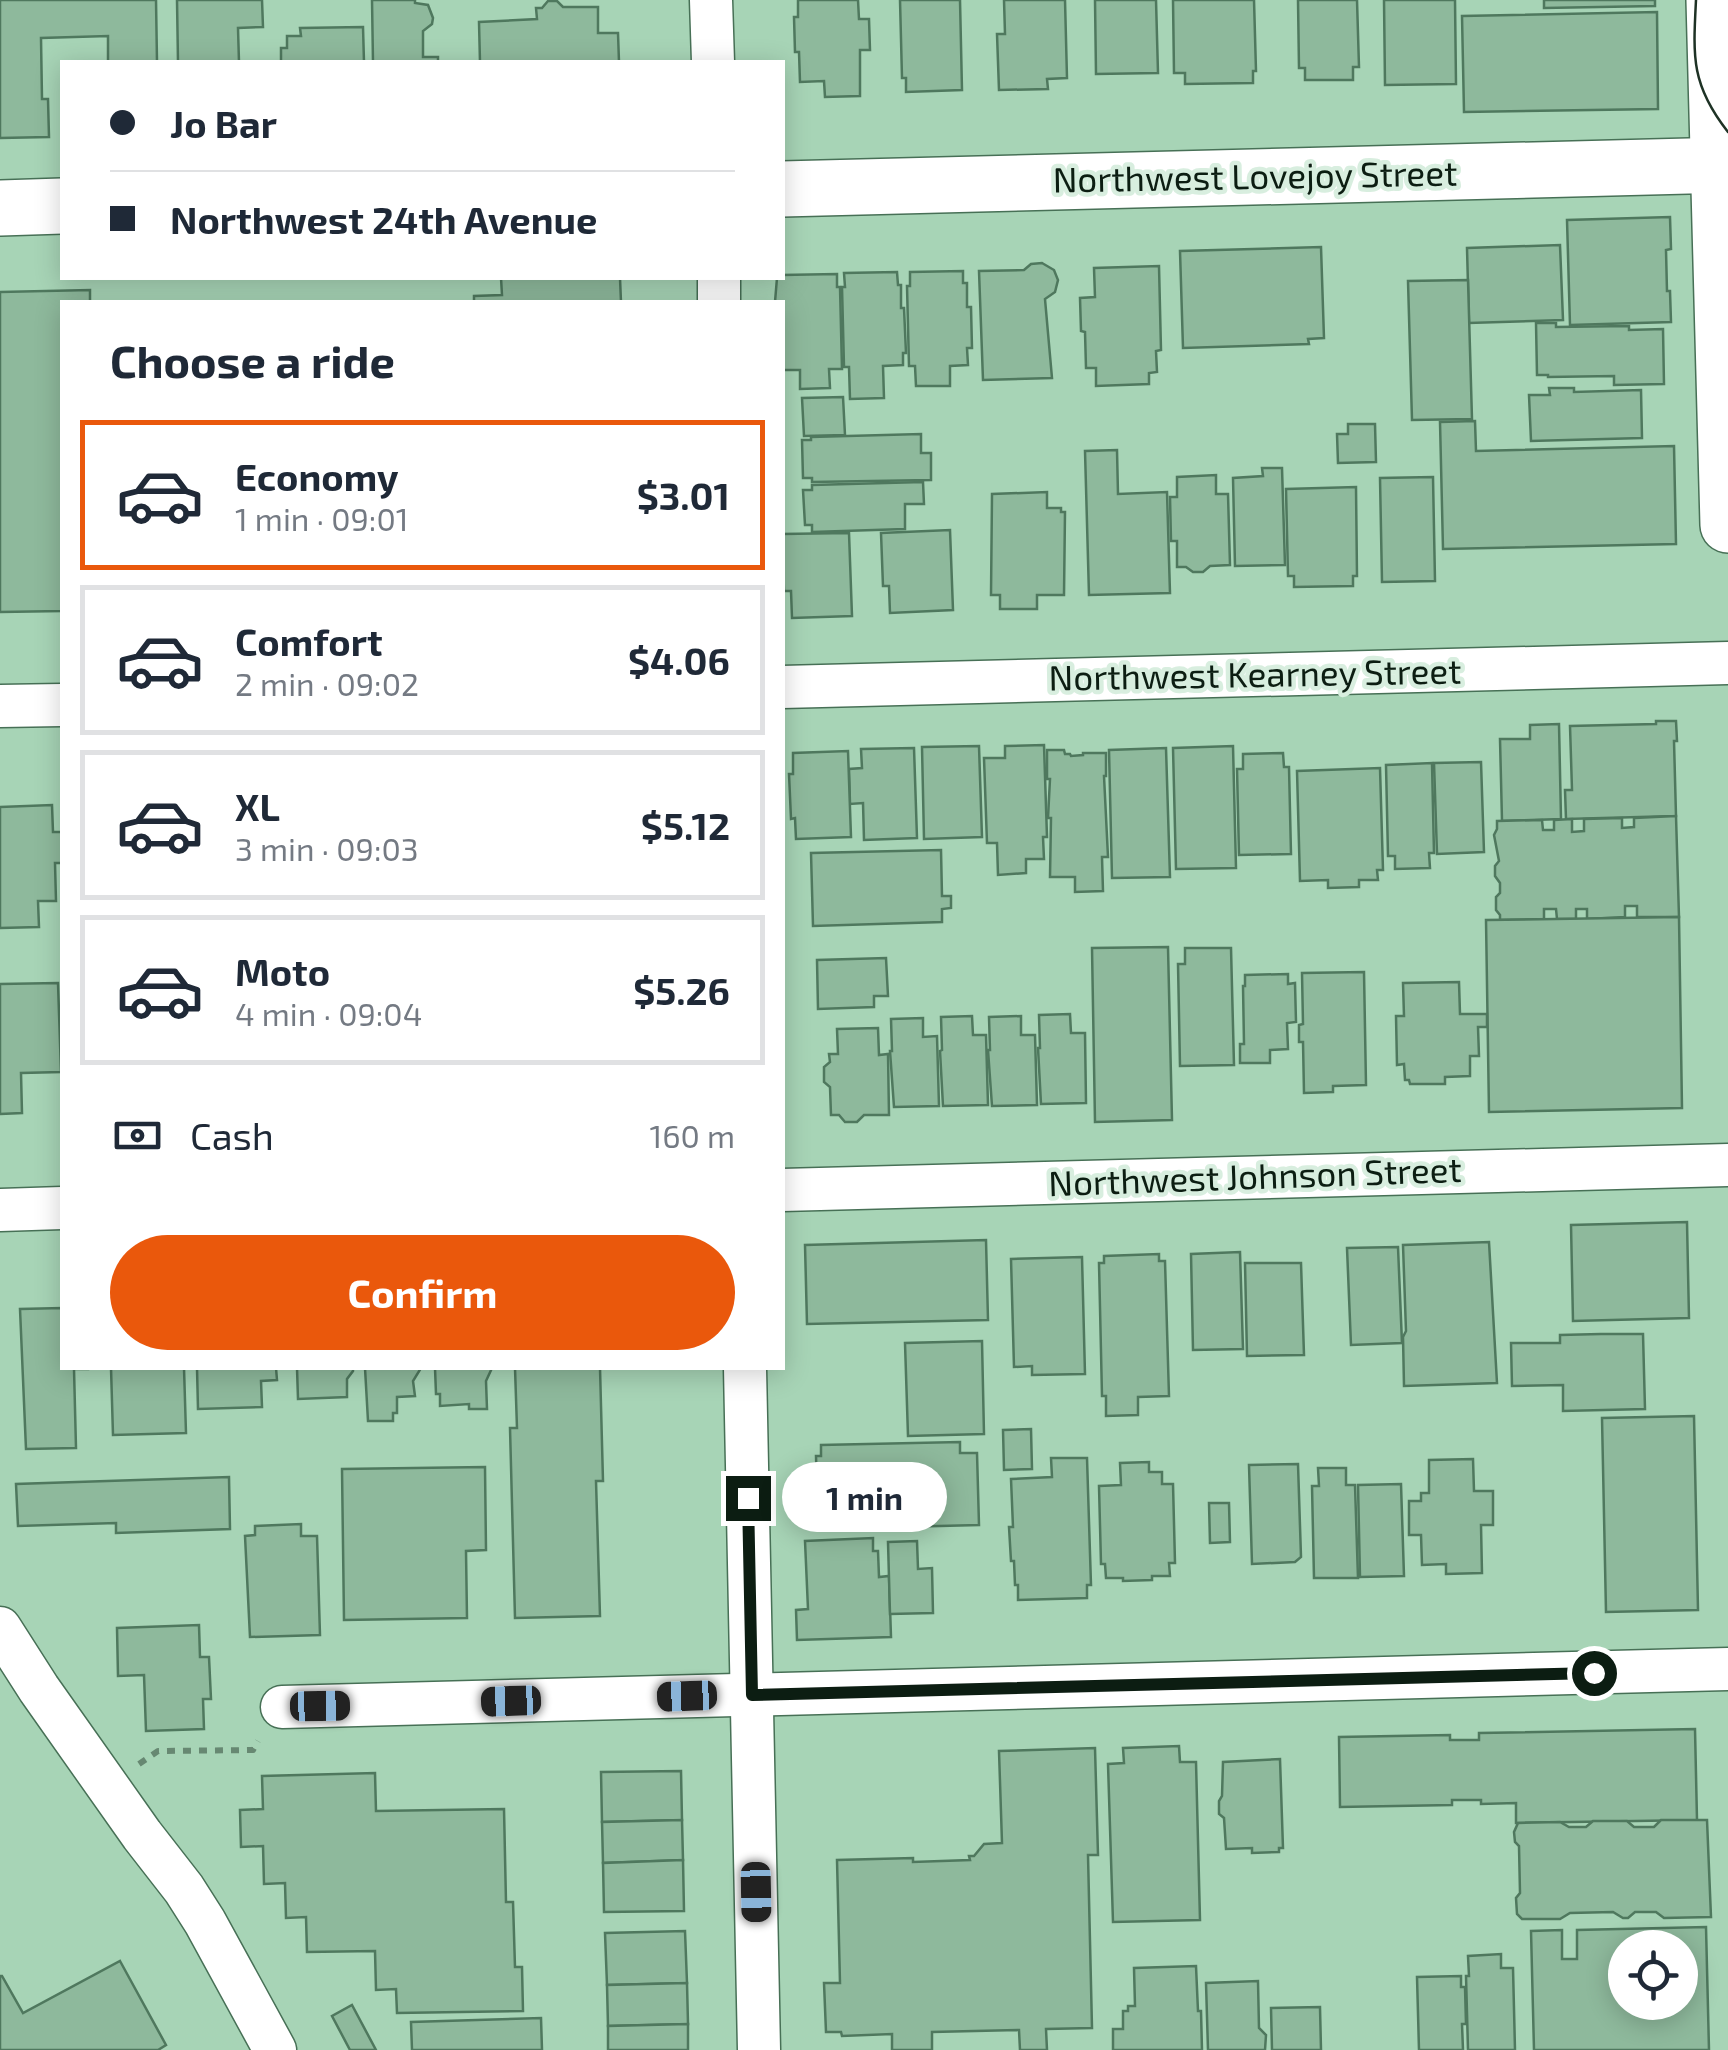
<!DOCTYPE html>
<html lang="en">
<head>
<meta charset="utf-8">
<style>
	body { margin:0; font-family:"Exo 2",sans-serif; background:#f6f6f7; color:#1f2937; height:100vh; display:flex; flex-direction:column; font-size:38px; white-space:nowrap }
	* { box-sizing:border-box; margin:0 }
	p { font-size:32px; color:#747a83 }
	.icon { flex:none; width:55px; height:55px; fill:none; stroke:currentColor; stroke-width:2; stroke-linecap:round; stroke-linejoin:round }
	.map { position:relative; flex:1; overflow:hidden }
	.drawer { position:absolute; left:60px; top:300px; width:725px; height:1070px; display:flex; flex-direction:column; background:#fff; border-radius:0px; box-shadow:0 5px 25px #0003 }
	.drawer>* { flex:none }
	.hud { position:absolute; left:60px; top:60px; width:725px; height:220px; border-radius:0px; box-shadow:0 5px 25px #0003; display:grid; align-content:center; height:220px; padding:0 50px; background:#fff }
	.fabs { position:absolute; left:1608px; top:1930px; display:grid; gap:20px }
	.fabs a { display:grid; place-items:center; width:90px; height:90px; border-radius:50%; background:#fff; box-shadow:0 5px 25px #0003; font-size:50px }
	.end { position:absolute; width:45px; height:45px; margin:-22px; border:12px solid #0c1d12; background:#fff; box-shadow:0 0 0 5px #fff }
	.from { border-radius:50% }
	.bubble { position:absolute; height:70px; border-radius:35px; background:#fff; box-shadow:0 5px 25px #0003; font-size:32px; font-weight:700; line-height:70px; text-align:center }
	.car { position:absolute; width:30px; height:60px; margin:-30px -15px; border-radius:12px; box-shadow:0 0 8px 2px #0007; background:linear-gradient(#222 24%,#8ab4d8 0 40%,#222 0 76%,#8ab4d8 0 86%,#222 0) }
	.hud b { display:flex; align-items:center; gap:35px; height:95px; font-size:38px }
	.hud b+b { border-top:2px solid #e0e1e3 }
	.hud i { width:25px; height:25px; background:#1f2937 }
	ul { padding:0; list-style:none }
	li { display:flex; align-items:center; gap:30px; height:150px; margin:0 20px 15px; padding:0 30px; border:5px solid #e0e1e3; border-radius:0px }
	li div { flex:1 }
	li b { display:block; font-size:38px }
	li em { font-style:normal; font-weight:700 }
	li.selected { border-color:#ea580c }
	li>.icon { width:90px; height:90px; stroke-width:1.5 }
	h2 { padding:0 50px; font-size:45px; line-height:120px }
	.pay { display:flex; align-items:center; gap:25px; height:110px; padding:0 50px; font-size:38px }
	.pay p { margin-inline-start:auto }
	.primary-button { display:flex; gap:20px; margin-top:auto; padding:20px 50px }
	.primary-button a { flex:1; height:115px; border-radius:60px; background:#ea580c; color:#fff; font-size:40px; font-weight:700; line-height:115px; text-align:center }
	.map>svg:first-child { display:block }
	.building { fill:#8eb99c; stroke:#4f785e; stroke-width:2.5; fill-rule:evenodd }
	.lines { fill:none; stroke-linecap:round; stroke-linejoin:round }
	.minor-casing { stroke:#477056; stroke-width:45 }
	.major-casing { stroke:#477056; stroke-width:58 }
	.path { stroke:#678872; stroke-width:6; stroke-dasharray:8 8; stroke-linecap:butt }
	.minor { stroke:#fff; stroke-width:42 }
	.major { stroke:#fff; stroke-width:55 }
	.tram { stroke:#1e3225; stroke-width:2.5 }
	.route { stroke:#0c1d12; stroke-width:12 }
	.labels { text-anchor:middle; stroke-width:9; stroke-linejoin:round; paint-order:stroke }
	.street-label { font-size:35px; fill:#0c1d12; stroke:#d8eedf }
</style>
</head>
<body>
<div class="map">
<svg width="1728" height="2050" viewBox="0 0 1728 2050">
	<rect width="100%" height="100%" fill="#a7d4b6"/>
	<!-- building -->
	<g class="building">
		<path d="M0,0H156L157,62H108V36L41,38L42,99H48L49,137L0,138Z"/>
		<path d="M177,0H262L263,27L238,28L239,62H178Z"/>
		<path d="M372,0H415V3L428,5L433,18L432,24L423,31V57H438V62H373Z"/>
		<path d="M798,0H858L859,19H869L870,50H860V96L825,97L824,81L800,82L799,52H795L794,17H798Z"/>
		<path d="M900,0H960L962,90L906,92V78H902Z"/>
		<path d="M1004,0H1065L1067,78L1047,79L1048,89L999,90L997,34H1005Z"/>
		<path d="M1095,0H1156L1158,73L1096,74Z"/>
		<path d="M1173,0H1254L1256,71H1253V83L1185,84V73H1174Z"/>
		<path d="M1298,0H1357L1359,67H1353V80H1305V68H1299Z"/>
		<path d="M1384,0H1455L1456,84L1385,85Z"/>
		<path d="M1544,0H1655V6L1544,8Z"/>
		<path d="M548,1H557L563,7H598V33H618L619,62H480L479,22L537,19L536,8H542Z"/>
		<path d="M1657,12L1658,109L1464,112L1462,16Z"/>
		<path d="M363,27L364,62H281V48H287V36H301L300,28Z"/>
		<path d="M1670,217L1671,249L1666,250L1667,291H1670L1671,322L1570,325L1567,220Z"/>
		<path d="M1560,245L1563,320L1469,323L1467,248Z"/>
		<path d="M1321,247L1324,338L1308,339L1309,344L1183,348L1180,251Z"/>
		<path d="M1042,263L1054,270L1058,280L1055,292L1045,299L1052,378L983,380L979,271L1024,270L1031,264Z"/>
		<path d="M1159,266L1161,350L1156,351L1157,372L1149,373V384L1096,386V368H1086L1085,332L1081,331L1080,298L1095,297L1094,268Z"/>
		<path d="M963,271V283H967V307H971L972,348H967L968,365L950,366V386H916L915,366H909L907,286H910V272Z"/>
		<path d="M897,272L898,285H901V308H904L906,353H903V365L883,366L884,398L850,399L849,367H844L842,287H845L844,273Z"/>
		<path d="M837,274V287H840L842,369H829L830,388L800,389V370H782V302H775L777,278H782V275Z"/>
		<path d="M501,278H620L621,302H474V296L502,295Z"/>
		<path d="M1468,280L1472,419L1412,420L1408,281Z"/>
		<path d="M90,290V302H62V611L0,612V292Z"/>
		<path d="M1536,323H1556V327L1629,326V330L1663,329L1664,384L1614,385V376L1548,377V375H1537Z"/>
		<path d="M1549,388H1574V392L1641,390L1642,438L1531,441L1529,395H1550Z"/>
		<path d="M843,397L845,435L804,436L802,398Z"/>
		<path d="M1475,421L1476,451L1674,446L1676,544L1443,549L1440,422Z"/>
		<path d="M1348,424H1375L1376,462L1338,463L1337,434H1348Z"/>
		<path d="M921,434V453H931V480L812,482V478H803L802,440H811V437Z"/>
		<path d="M1117,450L1118,494L1167,492L1170,593L1089,595L1085,451Z"/>
		<path d="M1262,468H1282L1285,565L1235,566L1233,478L1263,476Z"/>
		<path d="M1216,475V494H1228L1230,565L1210,566L1203,572H1193L1186,567H1177V541H1171L1170,497H1177V477Z"/>
		<path d="M1433,477L1435,581L1382,582L1380,478Z"/>
		<path d="M923,482L924,504H905V529L812,532V525H805L803,490H812V485Z"/>
		<path d="M1356,487L1357,576H1353V586L1294,587V576H1288L1286,489Z"/>
		<path d="M1047,492V508H1061V512H1065L1064,595H1037V609H1000V595H991L992,494Z"/>
		<path d="M950,530L953,610L890,613L889,586H883L881,533Z"/>
		<path d="M849,533L852,616L792,618L791,591H784L782,534Z"/>
		<path d="M1656,721H1676L1677,741H1674L1676,816L1566,819L1565,790H1572L1570,726L1656,724Z"/>
		<path d="M1559,724L1561,819L1502,821L1500,739H1530V725Z"/>
		<path d="M1044,745L1047,837H1043L1044,859H1026V873L998,875L997,843H987L984,758H1005V746Z"/>
		<path d="M979,746L982,837L924,839L922,747Z"/>
		<path d="M1233,746L1236,868L1176,869L1173,748Z"/>
		<path d="M914,748L917,838L864,840L863,803L850,804L849,769L862,768L861,749Z"/>
		<path d="M1166,748L1170,877L1112,878L1109,750Z"/>
		<path d="M1047,750H1064L1065,754H1070L1071,756L1083,755V753H1106V776H1104L1108,857H1102L1103,891L1075,892V877H1050L1051,818H1048L1050,779H1047Z"/>
		<path d="M848,751L851,837L796,839L795,818L791,819L789,774H793V753Z"/>
		<path d="M1283,753L1284,767H1289L1291,854L1239,855L1237,769H1243V754Z"/>
		<path d="M1481,762L1484,852L1437,854L1434,763Z"/>
		<path d="M1432,763L1434,853H1429L1430,868L1395,869V856H1388L1386,765Z"/>
		<path d="M1380,768L1383,870H1377L1378,880H1359V887L1328,888V880L1300,881L1297,771Z"/>
		<path d="M52,805L53,832H62V863H55L56,901H38L39,927L0,928V807Z"/>
		<path d="M1676,816L1679,917H1637V906H1625V917L1587,919V909H1576V919H1557L1556,909H1544V919L1500,920V915L1496,910V897L1500,893V883L1495,876V866L1499,861L1494,835L1497,829V821L1542,820L1543,830H1554V820L1572,819V832L1584,831V819L1622,818V828L1634,827V818Z"/>
		<path d="M941,850L942,896H951V908L942,909V922L813,926L811,853Z"/>
		<path d="M1679,917L1682,1108L1489,1112L1486,920Z"/>
		<path d="M1168,947L1172,1120L1095,1122L1092,948Z"/>
		<path d="M1185,948H1231L1234,1065L1180,1066L1178,964H1185Z"/>
		<path d="M886,958L888,996H874V1007L818,1009L817,960Z"/>
		<path d="M1364,972L1366,1085L1333,1086V1092L1304,1093L1303,1042H1299V1025L1303,1024L1302,973Z"/>
		<path d="M1288,974V984L1295,983L1296,1022L1287,1023L1288,1049L1270,1050V1063H1240V1044H1244L1243,986H1245V975Z"/>
		<path d="M1459,982L1460,1014H1487V1027H1478L1479,1056H1470V1076L1445,1077V1084H1410L1409,1080H1405L1404,1064L1397,1065L1396,1016H1404L1403,983Z"/>
		<path d="M58,983L61,1072L21,1073L22,1113L0,1114V984Z"/>
		<path d="M1070,1014L1071,1033H1085L1086,1103L1041,1104L1038,1048H1040L1039,1015Z"/>
		<path d="M972,1016L973,1035H986L988,1105L943,1106L940,1051L942,1050L941,1017Z"/>
		<path d="M1021,1016V1035H1035L1037,1105L992,1106L988,1050H990L989,1017Z"/>
		<path d="M923,1018V1037L937,1036L939,1106L894,1107L890,1051H892L891,1019Z"/>
		<path d="M878,1028L879,1055L888,1054L889,1115H864L857,1122H845L839,1115H831L830,1087L824,1082V1067L830,1062L829,1054H838L837,1029Z"/>
		<path d="M1687,1222L1689,1318L1573,1321L1571,1225Z"/>
		<path d="M986,1240L988,1320L807,1324L805,1245Z"/>
		<path d="M1489,1242L1497,1383L1404,1386L1403,1337L1406,1331L1403,1245Z"/>
		<path d="M1398,1247L1402,1343L1351,1345L1347,1248Z"/>
		<path d="M1240,1252L1243,1349L1193,1350L1191,1254Z"/>
		<path d="M1159,1254V1261H1165L1169,1396L1138,1397V1415L1106,1416V1396H1102L1099,1263H1104V1256Z"/>
		<path d="M1082,1257L1085,1374L1032,1375V1366L1014,1367L1011,1259Z"/>
		<path d="M1245,1263H1301L1304,1355L1247,1356Z"/>
		<path d="M62,1308V1368H88V1369H74L76,1448L26,1449L20,1309Z"/>
		<path d="M1601,1334H1643L1645,1409L1563,1411V1385L1512,1386L1511,1343H1560V1335Z"/>
		<path d="M982,1341L984,1434L908,1436L905,1343Z"/>
		<path d="M111,1368H184L186,1433L113,1435Z"/>
		<path d="M197,1368H276L277,1380L261,1381L262,1407L198,1409Z"/>
		<path d="M297,1368H353V1371L347,1379V1397L298,1399Z"/>
		<path d="M365,1368H421L413,1381L415,1396L397,1397V1413H393V1421H368Z"/>
		<path d="M435,1368H492L486,1381L487,1409H469V1404L440,1406V1394H436Z"/>
		<path d="M515,1368H600L603,1481H596L600,1616L515,1618L510,1428H517Z"/>
		<path d="M1694,1416L1698,1610L1606,1612L1602,1418Z"/>
		<path d="M1031,1429L1032,1469L1004,1470L1003,1430Z"/>
		<path d="M960,1442V1453H977L979,1525L818,1529L816,1456H821V1445Z"/>
		<path d="M1051,1458H1087L1091,1585H1087V1598L1018,1600V1585H1015L1014,1561H1011L1009,1527H1013L1011,1479L1052,1477Z"/>
		<path d="M1473,1459L1474,1491H1493V1525H1481L1482,1573L1446,1574V1564L1422,1565L1421,1535H1409V1501H1421V1493H1429V1460Z"/>
		<path d="M1149,1462V1472H1162V1484H1173L1175,1563H1169L1170,1576H1152V1580L1123,1581V1578H1106L1105,1564H1101L1099,1486L1121,1485L1120,1463Z"/>
		<path d="M1298,1464L1301,1557L1295,1562L1252,1564L1249,1465Z"/>
		<path d="M485,1467L486,1550L466,1551L467,1618L344,1620L342,1469Z"/>
		<path d="M1318,1468H1346V1485H1355L1358,1578H1314L1312,1486H1319Z"/>
		<path d="M229,1477L230,1529L116,1533V1523L18,1526L16,1484Z"/>
		<path d="M1401,1484L1404,1576L1360,1577L1358,1485Z"/>
		<path d="M1209,1503H1229L1230,1542L1210,1543Z"/>
		<path d="M301,1524V1536H317L320,1635L250,1637L245,1536L255,1535V1526Z"/>
		<path d="M873,1538V1551H878L879,1577L889,1576L891,1637L797,1640L796,1610L808,1609L805,1541Z"/>
		<path d="M917,1541L918,1569L932,1568L933,1613L890,1614L888,1542Z"/>
		<path d="M199,1625L200,1657H209L211,1699H203L204,1729L146,1731L144,1675L118,1676L117,1628Z"/>
		<path d="M1695,1729L1697,1820L1516,1823V1803L1481,1804V1800H1452V1805L1340,1807L1339,1737L1450,1735V1740H1479V1733Z"/>
		<path d="M1179,1746L1180,1762H1196L1200,1920L1113,1922L1108,1764L1124,1763L1123,1748Z"/>
		<path d="M1095,1748L1098,1855H1088L1092,2028L1046,2029L1047,2050H1020L1019,2030L932,2032V2050H892V2034L842,2036L841,2032H826L824,1983H840L837,1860L913,1858V1862L970,1860L969,1856H974L984,1844L1002,1843L999,1751Z"/>
		<path d="M1280,1759L1283,1848H1279V1852L1252,1853V1848L1226,1849L1224,1818L1219,1814V1801L1222,1796L1223,1762Z"/>
		<path d="M681,1771L682,1820L602,1822L601,1772Z"/>
		<path d="M375,1773L376,1811L504,1809L506,1902H513L515,1967H522L523,2011L397,2013L396,1989L376,1990L375,1951L307,1952L306,1917L286,1918L285,1883L264,1884L263,1846L241,1847L240,1810L263,1809L262,1776Z"/>
		<path d="M682,1820L683,1860L603,1863L602,1822Z"/>
		<path d="M1661,1820H1707L1711,1917L1664,1918L1656,1912H1635L1628,1918H1623L1613,1912L1570,1913L1560,1919H1522L1517,1914L1516,1898L1520,1893L1519,1846L1515,1842L1514,1832L1518,1823L1560,1822L1569,1827H1586L1593,1821H1627L1634,1827H1654Z"/>
		<path d="M683,1860L684,1911L604,1912L603,1863Z"/>
		<path d="M1706,1927L1709,2050H1534L1531,1931L1562,1930V1959H1577V1930ZM1625,1948H1680V2002H1625Z"/>
		<path d="M685,1931L687,1983L607,1985L605,1933Z"/>
		<path d="M1501,1954V1968H1513L1515,2050H1468L1466,1976H1469L1468,1956Z"/>
		<path d="M120,1961L166,2045L158,2050H0V1976H2L23,2013Z"/>
		<path d="M1196,1966L1198,2011H1201L1202,2050H1113V2029H1123V2011H1128V2006H1135L1134,1968Z"/>
		<path d="M1461,1976V1987H1465L1466,2024H1462L1463,2050H1419L1417,1977Z"/>
		<path d="M1258,1981L1259,2028L1266,2035L1265,2050H1208L1206,1983Z"/>
		<path d="M687,1983L688,2024L608,2026L607,1985Z"/>
		<path d="M352,2005L376,2050H350L332,2016Z"/>
		<path d="M1320,2007L1321,2050H1272L1271,2008Z"/>
		<path d="M541,2018L542,2050H412L411,2022Z"/>
		<path d="M688,2024V2050H608V2026Z"/>
	</g>
	<g class="lines">
		<defs>
			<g id="minor">
				<path d="M711,0L713,62"/>
				<path d="M719,278V302"/>
				<path d="M782,687L1728,663"/>
				<path d="M0,706L62,705"/>
				<path d="M782,1190L1728,1165"/>
				<path d="M0,1210L62,1208"/>
				<path d="M745,1368L759,2050"/>
				<path d="M0,1628L39,1689L142,1835L184,1889L205,1922L275,2050"/>
				<path d="M282,1707L1728,1669"/>
			</g>
			<g id="major">
				<path d="M1714,0L1728,525"/>
				<path d="M782,189L1728,165"/>
				<path d="M0,208L62,206"/>
			</g>
		</defs>
		<!-- minor casing -->
		<use href="#minor" class="minor-casing"/>
		<!-- major casing -->
		<use href="#major" class="major-casing"/>
		<!-- path -->
		<path class="path" d="M139,1764L158,1751L253,1750L258,1741"/>
		<!-- minor -->
		<use href="#minor" class="minor"/>
		<!-- major -->
		<use href="#major" class="major"/>
		<!-- tram -->
		<path class="tram" d="M1696,0C1693,57 1691,85 1728,132"/>
	</g>
	<g class="lines">
		<!-- route -->
		<path class="route" d="M748,1498L752,1695L1594,1673"/>
	</g>
	<g class="labels">
		<!-- street labels -->
		<g class="street-label">
			<text transform="translate(1255 177) rotate(-1)" y="12">Northwest Lovejoy Street</text>
			<text transform="translate(1255 675) rotate(-1)" y="12">Northwest Kearney Street</text>
			<text transform="translate(1255 1177) rotate(-2)" y="12">Northwest Johnson Street</text>
		</g>
	</g>
</svg>
<div class="fabs">
<a><svg class="icon" aria-label="locate" viewBox="0 0 24 24"><circle cx="12" cy="12" r="6"/><path d="M12 2v4M12 18v4M2 12h4M18 12h4"/></svg></a>
</div>
<i class="end from" style="left:1594px;top:1673px"></i>
<i class="end" style="left:748px;top:1498px"></i>
<div class="bubble" style="left:782px;top:1462px;width:165px">1 min</div>
<i class="car" style="left:687px;top:1696px;rotate:268deg"></i>
<i class="car" style="left:511px;top:1701px;rotate:268deg"></i>
<i class="car" style="left:320px;top:1706px;rotate:89deg"></i>
<i class="car" style="left:756px;top:1892px;rotate:179deg"></i>
<div class="hud">
<b><i class="from"></i>Jo Bar</b>
<b><i></i>Northwest 24th Avenue</b>
</div>
<section class="drawer">
<h2>Choose a ride</h2>
<ul>
<li class="selected"><svg class="icon" aria-label="car" viewBox="0 0 24 24"><path d="M5 17H2v-5l4-1 3-4h7l3 4 3 1v5h-3M9 17h6M6 11h13"/><circle cx="7" cy="17" r="2"/><circle cx="17" cy="17" r="2"/></svg><div><b>Economy</b><p>1 min · 09:01</p></div><em>$3.01</em></li>
<li><svg class="icon" aria-label="car" viewBox="0 0 24 24"><path d="M5 17H2v-5l4-1 3-4h7l3 4 3 1v5h-3M9 17h6M6 11h13"/><circle cx="7" cy="17" r="2"/><circle cx="17" cy="17" r="2"/></svg><div><b>Comfort</b><p>2 min · 09:02</p></div><em>$4.06</em></li>
<li><svg class="icon" aria-label="car" viewBox="0 0 24 24"><path d="M5 17H2v-5l4-1 3-4h7l3 4 3 1v5h-3M9 17h6M6 11h13"/><circle cx="7" cy="17" r="2"/><circle cx="17" cy="17" r="2"/></svg><div><b>XL</b><p>3 min · 09:03</p></div><em>$5.12</em></li>
<li><svg class="icon" aria-label="car" viewBox="0 0 24 24"><path d="M5 17H2v-5l4-1 3-4h7l3 4 3 1v5h-3M9 17h6M6 11h13"/><circle cx="7" cy="17" r="2"/><circle cx="17" cy="17" r="2"/></svg><div><b>Moto</b><p>4 min · 09:04</p></div><em>$5.26</em></li>
</ul>
<div class="pay"><svg class="icon" aria-label="cash" viewBox="0 0 24 24"><path d="M3 7h18v10H3z"/><circle cx="12" cy="12" r="2"/></svg>Cash<p>160 m</p></div>
<div class="primary-button"><a>Confirm</a></div>
</section>
</div>
</body>
</html>
